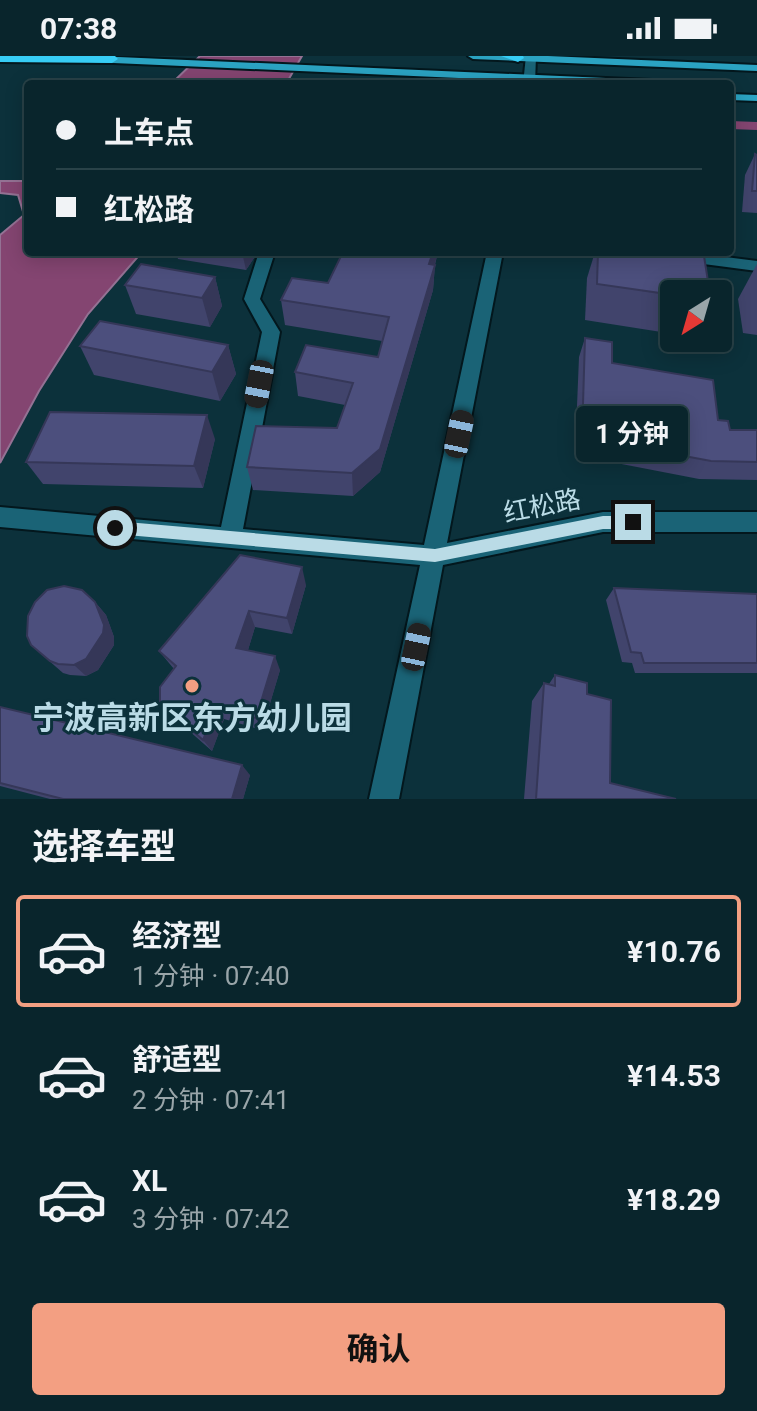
<!DOCTYPE html>
<html lang="zh">
<head>
<meta charset="utf-8">
<style>
	body { margin:0; font-family:Roboto,"Noto Sans SC",sans-serif; background:#122d34; color:#f1f3f6; height:100vh; display:flex; flex-direction:column; font-size:30px; white-space:nowrap }
	* { box-sizing:border-box; margin:0 }
	p { font-size:26px; color:#99a5a9 }
	.icon { flex:none; width:44px; height:44px; fill:none; stroke:currentColor; stroke-width:2; stroke-linecap:round; stroke-linejoin:round }
	.map { position:relative; height:743px; overflow:hidden }
	.drawer { display:flex; flex-direction:column; background:#09252c; flex:1 }
	.drawer>* { flex:none }
	.guide { position:absolute; left:24px; top:24px; width:710px; height:176px; border-radius:8px; box-shadow:0 4px 20px #0003,0 0 0 2px #294248; display:grid; align-content:center; height:176px; padding:0 32px; background:#09252c }
	.needle { width:52px; rotate:217deg }
	.fabs { position:absolute; left:660px; top:224px; display:grid; gap:16px }
	.fabs a { display:grid; place-items:center; width:72px; height:72px; border-radius:8px; background:#09252c; box-shadow:0 4px 20px #0003,0 0 0 2px #294248; font-size:40px }
	.end { position:absolute; width:36px; height:36px; margin:-18px; border:10px solid #badbe6; background:#111; box-shadow:0 0 0 4px #111 }
	.from { border-radius:50% }
	.bubble { position:absolute; height:56px; border-radius:8px; background:#09252c; box-shadow:0 4px 20px #0003,0 0 0 2px #294248; font-size:26px; font-weight:700; line-height:56px; text-align:center }
	.car { position:absolute; width:24px; height:48px; margin:-24px -12px; border-radius:10px; box-shadow:0 0 6px 2px #0007; background:linear-gradient(#222 24%,#8ab4d8 0 40%,#222 0 76%,#8ab4d8 0 86%,#222 0) }
	.guide b { display:flex; align-items:center; gap:28px; height:76px; font-size:30px }
	.guide b+b { border-top:2px solid #294248 }
	.guide i { width:20px; height:20px; background:#f1f3f6 }
	ul { padding:0; list-style:none }
	li { display:flex; align-items:center; gap:24px; height:112px; margin:0 16px 12px; padding:0 16px; border:4px solid transparent; border-radius:8px }
	li div { flex:1 }
	li b { display:block; font-size:30px }
	li em { font-style:normal; font-weight:700 }
	li.selected { border-color:#f39f82 }
	li>.icon { width:72px; height:72px; stroke-width:1.5 }
	h2 { padding:0 32px; font-size:36px; line-height:96px }
	.cta { display:flex; gap:16px; margin-top:auto; padding:16px 32px }
	.cta a { flex:1; height:92px; border-radius:8px; background:#f39f82; color:#111; font-size:32px; font-weight:700; line-height:92px; text-align:center }
	.status { display:flex; justify-content:space-between; align-items:center; height:56px; padding:0 40px; background:#09252c; direction:ltr }
	.status svg { height:22px; fill:currentColor }
	.map>svg:first-child { display:block }
	.water { fill:#844571; stroke:#947294; stroke-width:2 }
	.lines { fill:none; stroke-linecap:round; stroke-linejoin:round }
	.canal { fill:#844571; fill-rule:evenodd }
	.minor-casing { stroke:#03171d; stroke-width:4 }
	.major-casing { stroke:#03171d; stroke-width:4 }
	.highway-casing { stroke:#03171d; stroke-width:4 }
	.minor { fill:#1a6376; fill-rule:evenodd }
	.major { fill:#2ba3c2; fill-rule:evenodd }
	.highway { fill:#37cdf5; fill-rule:evenodd }
	.wall { fill:#41446c }
	.shaded-wall { fill:#353758 }
	.building { fill:#4c4f7d; stroke:#353758; stroke-width:2 }
	.route { fill:#badbe6 }
	.poi-dot { fill:#f39f82; stroke:#0c313b; stroke-width:3 }
	.labels { text-anchor:middle; stroke-width:6; stroke-linejoin:round; paint-order:stroke }
	.street-label { font-size:26px; fill:#badbe6; stroke:#0c313b }
	.near-poi-label { font-size:32px; font-weight:bold; fill:#badbe6; stroke:#0c313b }
</style>
</head>
<body>
<div class="status"><b>07:38</b><svg viewBox="0 0 49 12"><path d="M0 12V9h3v3zM5 12V6h3v6zM10 12V3h3v9zM15 12V0h3v12zM26 1h20v11H26zM47 4h2v5h-2z"/></svg></div>
<div class="map">
<svg width="757" height="743" viewBox="0 0 757 743">
	<rect width="100%" height="100%" fill="#0c313b"/>
	<!-- water -->
	<g class="water">
		<path d="M200,0H302L286,28H171Z"/>
		<path d="M0,125H28V196H142L88,258L39,335L0,407V179L24,159L18,139L0,137Z"/>
	</g>
	<g class="lines">
		<!-- canal -->
		<path class="canal" d="M730,65L757,66V74L730,73Z"/>
		<defs>
			<g id="minor">
				<path d="M526,0H536L535,28H523Z"/>
				<path d="M259,196H275L260,243L280,276L243,473L424,489L487,196H503L447,487L603,456H757V476H603L443,509L399,743H369L420,509L0,471V451L221,471L262,276L244,243Z"/>
				<path d="M642,196H686L757,205V215L650,201Z"/>
			</g>
			<g id="major">
				<path d="M95,0L675,25L681,28H597L91,6L86,3Z"/>
				<path d="M468,0H548L757,9V15L473,3Z"/>
				<path d="M730,38L757,39V45L730,44Z"/>
			</g>
			<g id="highway">
				<path d="M0,0H115L118,3L112,7L0,6Z"/>
				<path d="M501,0H523L524,2L518,6Z"/>
			</g>
		</defs>
		<!-- minor casing -->
		<use href="#minor" class="minor-casing"/>
		<!-- major casing -->
		<use href="#major" class="major-casing"/>
		<!-- highway casing -->
		<use href="#highway" class="highway-casing"/>
		<!-- minor -->
		<use href="#minor" class="minor"/>
		<!-- major -->
		<use href="#major" class="major"/>
		<!-- highway -->
		<use href="#highway" class="highway"/>
	</g>
	<!-- wall -->
	<g class="wall">
		<path d="M755,98L757,99V157L742,156L745,119Z"/>
		<path d="M176,196H258L246,214L178,203Z"/>
		<path d="M343,196H438L435,209L433,234L380,416L353,440L253,434L247,411L337,372L345,349L298,340L295,316L378,301L382,285L285,269L281,244L328,227Z"/>
		<path d="M595,196H675L674,278L585,264L587,222Z"/>
		<path d="M757,208V279L743,277L738,243Z"/>
		<path d="M215,221L222,250L210,271L136,258L125,229Z"/>
		<path d="M585,282L612,307L718,364L730,374H757V424L699,423L575,399L579,301Z"/>
		<path d="M228,289L236,318L220,345L94,319L80,290Z"/>
		<path d="M215,383L203,432L43,428L26,406Z"/>
		<path d="M306,529L292,578L255,571L248,594L280,614L262,674L224,663L212,695L171,659L160,646L174,613L159,595Z"/>
		<path d="M614,532L757,538V617H635L632,607L622,606L606,544Z"/>
		<path d="M95,546L106,559L114,581V589L98,614L86,620L70,619L63,617L31,589Z"/>
		<path d="M555,619L587,638L610,727L676,743H524L532,645L544,627L549,628Z"/>
		<path d="M0,651L250,719L243,743H50L0,730Z"/>
	</g>
	<!-- shaded-wall -->
	<g class="shaded-wall">
		<path d="M242,196H258L246,214Z"/>
		<path d="M433,196H438L428,233L429,208Z"/>
		<path d="M435,209L433,234L380,416L353,440L352,417Z"/>
		<path d="M215,221L222,250L210,271L202,242Z"/>
		<path d="M228,289L236,318L220,345L212,316Z"/>
		<path d="M207,359L215,383L203,432L194,410Z"/>
		<path d="M302,511L306,529L292,578L287,562Z"/>
		<path d="M95,546L106,559L114,581V589L98,614L86,620L74,609Z"/>
		<path d="M249,555L255,571L244,607L236,592Z"/>
		<path d="M275,600L280,614L262,674L256,662Z"/>
		<path d="M216,651L224,663L212,695L203,684Z"/>
		<path d="M242,709L250,719L243,743H232Z"/>
	</g>
	<!-- building -->
	<g class="building">
		<path d="M755,98L757,99V135H752Z"/>
		<path d="M343,196H433L429,208L435,209L380,393L352,417L247,411L256,370L337,372L353,327L295,316L306,289L378,301L389,261L281,244L292,222L328,227Z"/>
		<path d="M598,196H675L704,200L710,238H674V239L597,228Z"/>
		<path d="M141,208L215,221L202,242L125,229Z"/>
		<path d="M100,265L228,289L212,316L80,290Z"/>
		<path d="M585,282L612,286V307L713,324L718,364L728,365L730,374H757V406L711,405L582,381Z"/>
		<path d="M50,356L207,359L194,410L26,406Z"/>
		<path d="M240,499L302,511L287,562L249,555L236,592L275,600L256,662L216,651L203,684L160,646V631L176,610L159,595Z"/>
		<path d="M64,530L82,534L95,546L104,569L103,577L86,603L74,609L58,608L50,605L31,589L27,580L28,560L35,546L47,534Z"/>
		<path d="M614,532L757,538V607H644L641,597L631,596Z"/>
		<path d="M555,619L587,627V638L611,644L610,727L676,743H536L544,627L555,630Z"/>
		<path d="M0,651L242,709L232,743H63L0,727Z"/>
	</g>
	<!-- route -->
	<path class="route" d="M603,460H633L641,466L633,473H603L435,506L115,478L107,472L115,465L435,493Z"/>
	<!-- markers -->
	<circle class="poi-dot" cx="192" cy="630" r="8"/>
	<g class="labels">
		<!-- street labels -->
		<g class="street-label">
			<text transform="translate(542 450) rotate(-11)" y="9">红松路</text>
		</g>
		<!-- near-poi labels -->
		<g class="near-poi-label">
			<text x="192" y="673">宁波高新区东方幼儿园</text>
		</g>
	</g>
</svg>
<div class="fabs">
<a><svg class="needle" viewBox="-14 -14 28 28"><path d="M0-13l5 13h-10z" fill="#e53935"/><path d="M0 13l5-13h-10z" fill="#99a5a9"/></svg></a>
</div>
<i class="end from" style="left:115px;top:472px"></i>
<i class="end" style="left:633px;top:466px"></i>
<div class="bubble" style="left:576px;top:350px;width:112px">1 分钟</div>
<i class="car" style="left:259px;top:328px;rotate:191deg"></i>
<i class="car" style="left:459px;top:378px;rotate:12deg"></i>
<i class="car" style="left:416px;top:591px;rotate:12deg"></i>
<div class="guide">
<b><i class="from"></i>上车点</b>
<b><i></i>红松路</b>
</div>
</div>
<section class="drawer">
<h2>选择车型</h2>
<ul>
<li class="selected"><svg class="icon" aria-label="car" viewBox="0 0 24 24"><path d="M5 17H2v-5l4-1 3-4h7l3 4 3 1v5h-3M9 17h6M6 11h13"/><circle cx="7" cy="17" r="2"/><circle cx="17" cy="17" r="2"/></svg><div><b>经济型</b><p>1 分钟 · 07:40</p></div><em>¥10.76</em></li>
<li><svg class="icon" aria-label="car" viewBox="0 0 24 24"><path d="M5 17H2v-5l4-1 3-4h7l3 4 3 1v5h-3M9 17h6M6 11h13"/><circle cx="7" cy="17" r="2"/><circle cx="17" cy="17" r="2"/></svg><div><b>舒适型</b><p>2 分钟 · 07:41</p></div><em>¥14.53</em></li>
<li><svg class="icon" aria-label="car" viewBox="0 0 24 24"><path d="M5 17H2v-5l4-1 3-4h7l3 4 3 1v5h-3M9 17h6M6 11h13"/><circle cx="7" cy="17" r="2"/><circle cx="17" cy="17" r="2"/></svg><div><b>XL</b><p>3 分钟 · 07:42</p></div><em>¥18.29</em></li>
</ul>
<div class="cta"><a>确认</a></div>
</section>
</body>
</html>
